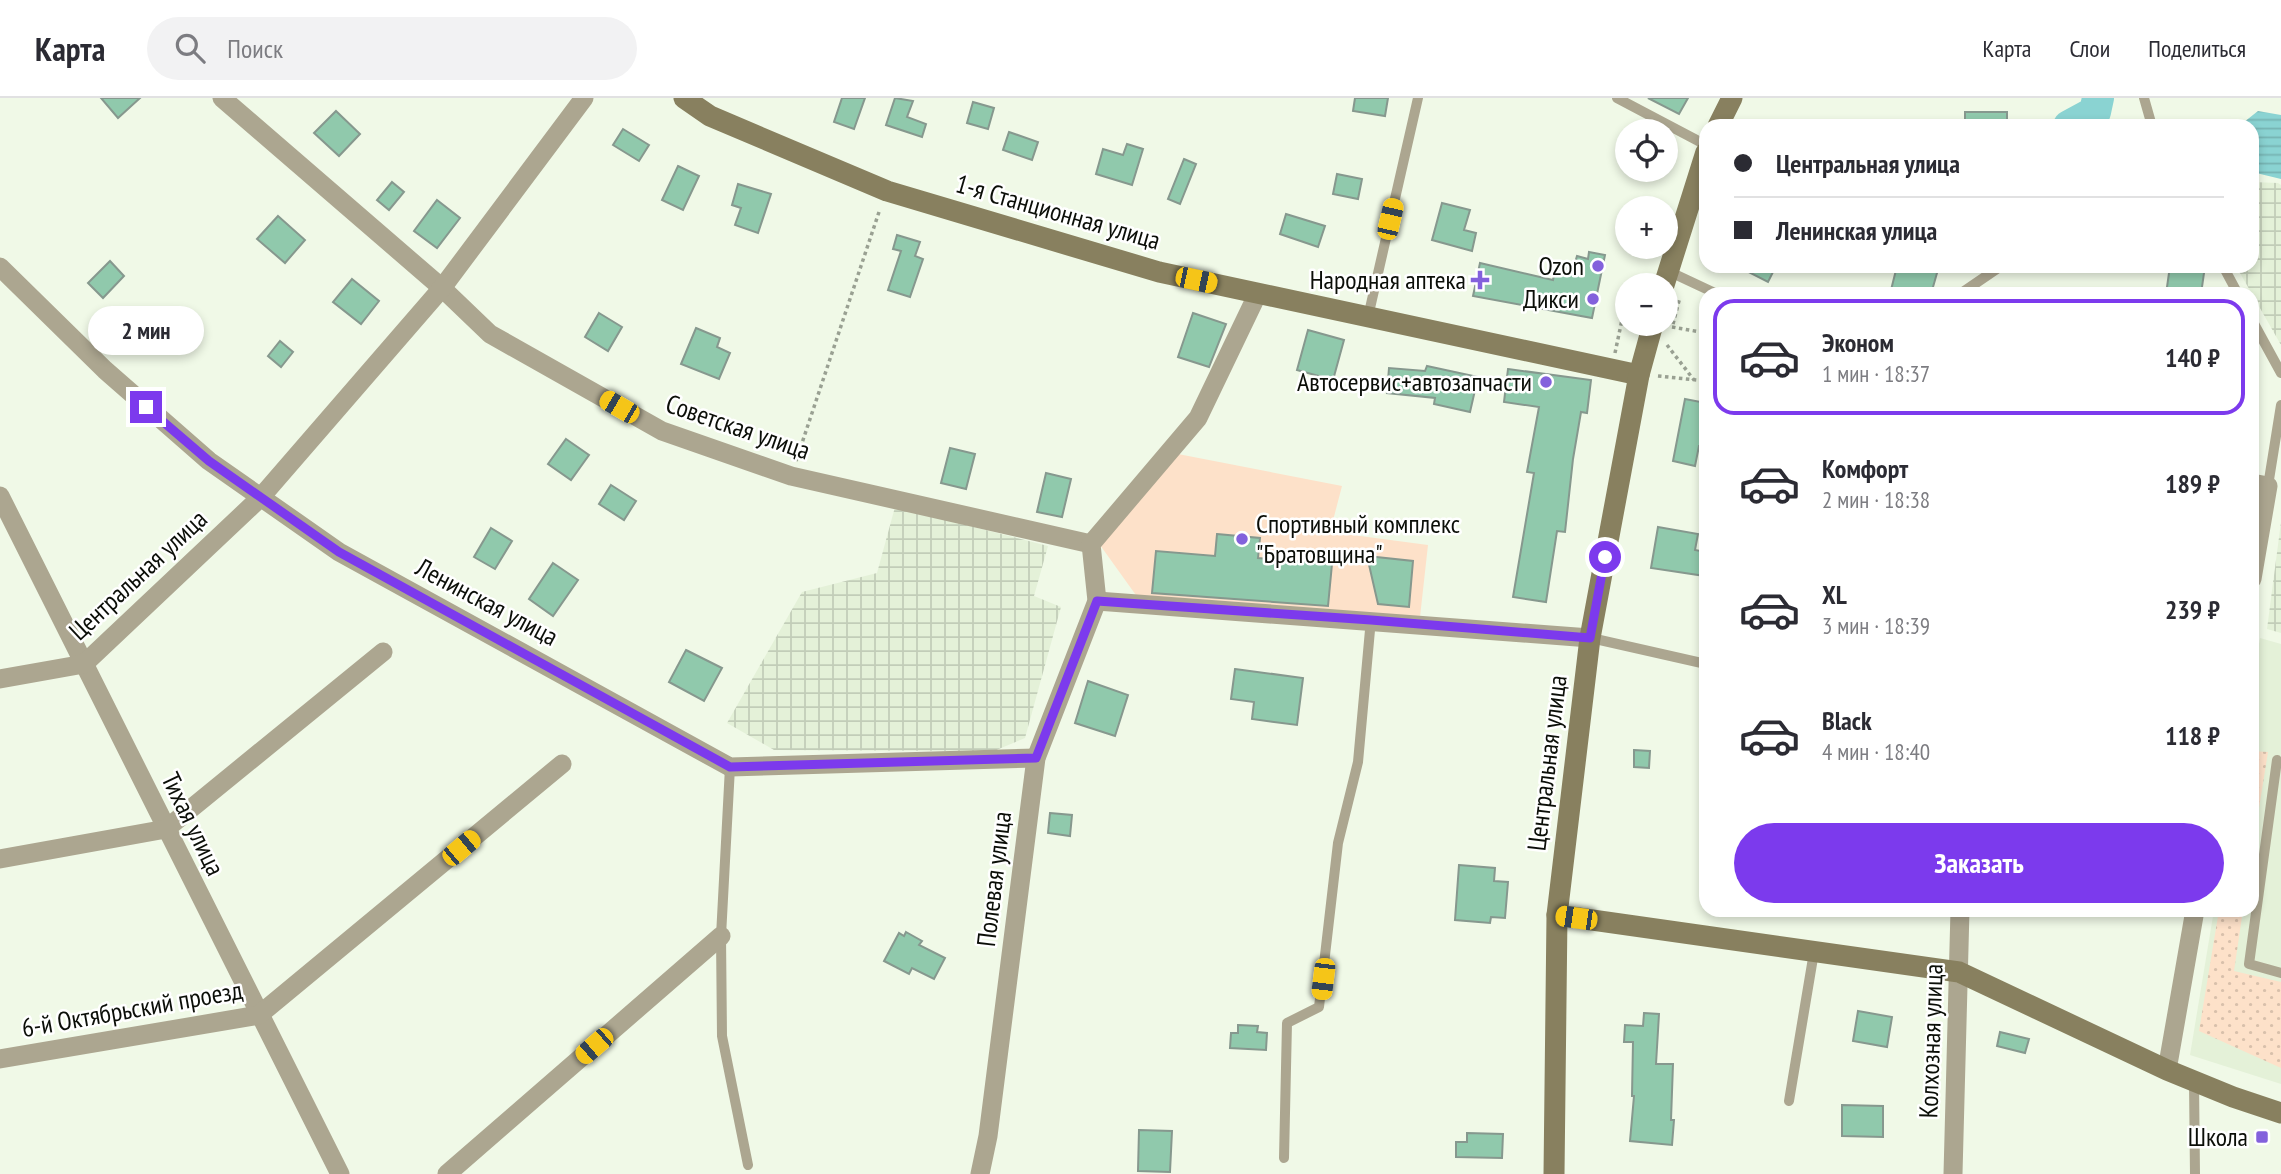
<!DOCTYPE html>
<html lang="ru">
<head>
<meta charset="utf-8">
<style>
	body { margin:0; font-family:"PT Sans Narrow",sans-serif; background:#f2f2f3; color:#2b2b33; height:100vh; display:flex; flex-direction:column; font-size:26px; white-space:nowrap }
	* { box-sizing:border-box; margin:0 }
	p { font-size:23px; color:#7c7c81 }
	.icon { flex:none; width:38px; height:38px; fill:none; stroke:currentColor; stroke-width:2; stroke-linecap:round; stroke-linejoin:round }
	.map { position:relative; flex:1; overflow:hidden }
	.panel { position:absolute; left:1699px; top:189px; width:560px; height:630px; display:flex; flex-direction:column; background:#fff; border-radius:21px; box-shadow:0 4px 10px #0003 }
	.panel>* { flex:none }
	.hud { position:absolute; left:1699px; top:21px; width:560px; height:154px; border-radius:21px; box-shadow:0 4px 10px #0003; display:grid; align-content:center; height:154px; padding:0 35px; background:#fff }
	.controls { position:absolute; left:1615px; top:21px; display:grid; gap:14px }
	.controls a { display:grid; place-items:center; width:63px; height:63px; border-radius:50%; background:#fff; box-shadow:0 4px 10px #0003; font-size:35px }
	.end { position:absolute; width:32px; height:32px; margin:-16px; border:9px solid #7c3aed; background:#fff; box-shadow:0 0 0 4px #fff }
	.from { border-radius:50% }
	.bubble { position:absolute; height:49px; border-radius:24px; background:#fff; box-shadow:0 4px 10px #0003; font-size:23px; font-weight:800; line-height:49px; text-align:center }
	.car { position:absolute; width:21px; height:42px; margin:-21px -10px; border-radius:9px; box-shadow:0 0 5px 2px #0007; background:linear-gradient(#f5c518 24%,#345 0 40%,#f5c518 0 76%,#345 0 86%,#f5c518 0) }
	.hud b { display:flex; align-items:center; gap:24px; height:66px; font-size:26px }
	.hud b+b { border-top:2px solid #e1e1e2 }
	.hud i { width:18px; height:18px; background:#2b2b33 }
	ul { padding:12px 0 0; list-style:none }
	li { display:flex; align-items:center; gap:21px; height:116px; margin:0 14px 10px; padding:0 21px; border:4px solid transparent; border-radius:21px }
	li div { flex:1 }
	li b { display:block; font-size:26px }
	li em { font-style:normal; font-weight:800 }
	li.current { border-color:#7c3aed }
	li>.icon { width:63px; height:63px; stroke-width:1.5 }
	.primary-button { display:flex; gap:14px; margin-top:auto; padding:14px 35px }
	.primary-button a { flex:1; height:80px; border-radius:42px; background:#7c3aed; color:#fff; font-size:28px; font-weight:800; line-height:80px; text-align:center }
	header { display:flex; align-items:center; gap:42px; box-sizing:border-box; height:98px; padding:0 35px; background:#fff; border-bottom:2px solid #e1e1e2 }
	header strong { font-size:33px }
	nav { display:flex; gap:38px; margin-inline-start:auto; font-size:24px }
	.search { width:490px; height:63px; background:#f2f2f3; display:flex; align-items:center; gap:18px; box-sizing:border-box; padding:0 24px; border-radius:38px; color:#7c7c81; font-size:26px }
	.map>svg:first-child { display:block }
	.built { fill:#e4f1d8 }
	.industrial { fill:url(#industrial-grid) }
	.park { fill:url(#park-dots) }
	.pitch { fill:#fde1c9 }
	.water { fill:url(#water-rules) }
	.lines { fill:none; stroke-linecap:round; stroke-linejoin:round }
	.river { stroke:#8ad3d2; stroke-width:32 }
	.building { fill:#90c9ac; stroke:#86988e; stroke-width:2 }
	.path { stroke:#99a092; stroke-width:3.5; stroke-dasharray:3.5 3.5; stroke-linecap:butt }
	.lane { stroke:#aca690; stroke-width:10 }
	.street { stroke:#aca690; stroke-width:19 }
	.secondary { stroke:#88805f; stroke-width:21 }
	.route { stroke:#7c3aed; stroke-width:9 }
	.poi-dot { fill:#8361dc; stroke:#fff; stroke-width:2.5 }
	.labels { text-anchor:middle; stroke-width:5; stroke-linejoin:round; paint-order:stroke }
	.street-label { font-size:26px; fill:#0b0e08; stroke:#fff }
	.poi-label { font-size:26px; fill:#0b0e08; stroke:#fff; text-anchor:end }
</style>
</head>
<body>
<header>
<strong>Карта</strong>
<div class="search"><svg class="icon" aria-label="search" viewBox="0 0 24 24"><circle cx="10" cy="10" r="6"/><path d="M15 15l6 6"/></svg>Поиск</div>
<nav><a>Карта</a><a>Слои</a><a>Поделиться</a></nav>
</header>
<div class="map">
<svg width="2281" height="1076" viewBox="0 0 2281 1076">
	<defs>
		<pattern id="industrial-grid" width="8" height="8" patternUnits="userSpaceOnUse" patternTransform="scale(1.75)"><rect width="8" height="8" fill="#e4f1d8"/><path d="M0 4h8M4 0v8" fill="none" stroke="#c2cdb8"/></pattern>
		<pattern id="park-dots" width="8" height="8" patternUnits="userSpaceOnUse" patternTransform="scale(1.75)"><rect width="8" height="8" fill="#fde1c9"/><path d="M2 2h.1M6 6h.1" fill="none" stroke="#d8c0ab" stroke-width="1.8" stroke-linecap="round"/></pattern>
		<pattern id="water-rules" width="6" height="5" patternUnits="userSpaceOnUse" patternTransform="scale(1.75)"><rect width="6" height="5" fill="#8ad3d2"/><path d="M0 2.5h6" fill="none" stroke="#76b4b3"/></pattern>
	</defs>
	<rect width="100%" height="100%" fill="#f0f9e7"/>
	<!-- built -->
	<path class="built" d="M2260,540L2281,546V986L2190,957L2214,812H2252V586Z"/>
	<!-- industrial -->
	<g class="industrial">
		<path d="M2252,84L2278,85L2281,87V247L2236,168H2252Z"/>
		<path d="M895,409L1048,448L1034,498L1061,509L1025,640L994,653L774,652L727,625L802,494L877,475Z"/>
		<path d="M2281,424V535L2267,531Z"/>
	</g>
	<!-- park -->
	<g class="park">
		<path d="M2252,653L2268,654L2252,754Z"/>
		<path d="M2219,812H2243L2234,873L2281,884V970L2199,933Z"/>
	</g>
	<!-- pitch -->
	<path class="pitch" d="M1178,356L1342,388L1330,434L1428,447L1420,519L1138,500L1100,447Z"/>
	<!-- water -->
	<path class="water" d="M2258,13L2281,17V81L2252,74V28H2239Z"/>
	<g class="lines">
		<!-- river -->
		<path class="river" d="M2069,28L2095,14L2098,0"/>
	</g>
	<!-- building -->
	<g class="building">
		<path d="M101,0H140L118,20Z"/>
		<path d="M842,0H865L854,31L834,24Z"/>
		<path d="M895,0L913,3L907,19L926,26L922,39L886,27Z"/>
		<path d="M1355,0H1388L1385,18L1353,13Z"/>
		<path d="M1648,0H1688L1679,16Z"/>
		<path d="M973,4L994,10L988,31L967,25Z"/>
		<path d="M336,13L360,36L339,58L314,35Z"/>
		<rect x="1965" y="14" width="42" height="14"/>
		<path d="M623,31L649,47L639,63L613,47Z"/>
		<path d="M1009,34L1038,44L1032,62L1003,52Z"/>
		<path d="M1127,46L1143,51L1132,87L1096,76L1103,51L1123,57Z"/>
		<path d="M1184,61L1196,66L1180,106L1168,101Z"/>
		<path d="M678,68L699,78L683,112L662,102Z"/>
		<path d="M1337,76L1362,81L1358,101L1333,96Z"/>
		<path d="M392,84L404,94L389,112L377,102Z"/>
		<path d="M738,86L771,96L758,135L735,127L741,110L732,107Z"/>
		<path d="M437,102L460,120L437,150L414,133Z"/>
		<path d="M1442,105L1470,112L1464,132L1476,135L1472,153L1432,142Z"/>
		<path d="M1286,116L1325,128L1318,149L1280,136Z"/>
		<path d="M278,118L305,142L285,165L257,141Z"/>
		<path d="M897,137L920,144L915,158L923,161L910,199L888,192L901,153L893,151Z"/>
		<path d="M1589,154L1605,157L1592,220L1473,198L1480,165L1553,182L1557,165L1574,168L1577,158L1588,161Z"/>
		<path d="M110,163L124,178L103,200L88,185Z"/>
		<path d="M1737,168H1776L1768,184Z"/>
		<path d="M1897,168H1939L1931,196H1890Z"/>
		<path d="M2170,168H2205L2201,196H2166Z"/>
		<path d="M352,181L379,203L361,226L333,204Z"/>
		<path d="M599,215L622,229L608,253L585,239Z"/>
		<path d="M1193,215L1226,226L1209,269L1178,259Z"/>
		<path d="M696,230L720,240L717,249L730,255L719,281L681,266Z"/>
		<path d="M1308,232L1344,242L1333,282L1297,272Z"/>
		<path d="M280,243L293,254L281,269L268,258Z"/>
		<path d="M1427,268L1478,279L1470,314L1434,306L1435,300L1387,295L1389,270L1425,273Z"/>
		<path d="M1508,271L1591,282L1587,315L1581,314L1573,361L1565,434L1557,433L1546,504L1513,499L1534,375L1527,374L1539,309L1504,304Z"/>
		<path d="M1685,301L1706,305V339L1704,348H1699L1695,368L1673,363Z"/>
		<path d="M566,341L589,357L571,382L548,366Z"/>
		<path d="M950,350L975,356L966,391L941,385Z"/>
		<path d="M1046,375L1071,381L1062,419L1037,414Z"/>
		<path d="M611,387L636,403L624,422L599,406Z"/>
		<path d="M1658,429L1698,436L1695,452L1706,454L1705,478L1651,470Z"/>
		<path d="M491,430L512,443L495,471L474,459Z"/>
		<path d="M1217,436L1260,440L1258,460L1332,466L1328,508L1152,495L1156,453L1215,458Z"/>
		<path d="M1367,458L1413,463L1409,509L1378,506Z"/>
		<path d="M553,465L578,482L553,518L529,501Z"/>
		<path d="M686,552L722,570L704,603L669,584Z"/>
		<path d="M1235,571L1303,580L1297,627L1252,621L1254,604L1231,601Z"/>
		<path d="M1088,583L1128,597L1115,638L1075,625Z"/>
		<path d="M1634,652L1650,653L1649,670L1634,669Z"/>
		<path d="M1050,715L1072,717L1070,738L1048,735Z"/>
		<path d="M1459,767L1495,770L1494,783L1508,784L1505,820L1491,819L1490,825L1455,822Z"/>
		<path d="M906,834L922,843L919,847L945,860L934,881L912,870L909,876L884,863L899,835L904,838Z"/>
		<path d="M1858,913L1892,919L1887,949L1853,943Z"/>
		<path d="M1644,915L1659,916L1656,966H1673L1671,1022H1674L1672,1047L1630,1043L1634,998H1632L1633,944H1624L1625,927L1643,928Z"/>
		<path d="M1238,927L1258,928L1257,934L1267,935L1266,952L1230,950L1231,935H1238Z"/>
		<path d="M2000,934L2029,941L2025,955L1997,948Z"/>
		<path d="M1842,1007L1883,1008V1039L1842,1038Z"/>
		<path d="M1139,1032L1172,1033L1170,1074L1138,1073Z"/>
		<path d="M1467,1035L1503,1036L1502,1060L1456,1059V1044H1467Z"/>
	</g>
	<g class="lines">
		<!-- path -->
		<g class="path">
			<path d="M1673,226L1680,199"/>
			<path d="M1672,229L1706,235"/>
			<path d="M1667,247L1694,282"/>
			<path d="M1615,255L1623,217"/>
			<path d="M1658,278L1706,283"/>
			<path d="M796,363L880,111"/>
		</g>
		<!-- lane -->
		<g class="lane">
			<path d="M1617,0L1706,47"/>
			<path d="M2144,0L2152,28"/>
			<path d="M2223,168L2238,196"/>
			<path d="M1668,173L1717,196"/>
			<path d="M1960,196L2001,168"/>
			<path d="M1368,219L1418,0"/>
			<path d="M2252,222L2281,275"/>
			<path d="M2268,388L2281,307"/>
			<path d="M1591,540L1706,566"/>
			<path d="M2277,662L2249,866L2281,875"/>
			<path d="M730,669L721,838L722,938L748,1067"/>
			<path d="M2194,983L2195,1076"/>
			<path d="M1789,1003L1814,854"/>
			<path d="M1284,1060L1287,925L1319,909L1338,745L1358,664L1371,521"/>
		</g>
		<!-- street -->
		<g class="street">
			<path d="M222,0L442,190L490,236L662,333L791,378L1091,446"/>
			<path d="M0,169L105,272L209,363L339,454L730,669L1036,660"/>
			<path d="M2252,385L2268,388L2252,481"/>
			<path d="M0,398L340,1076"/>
			<path d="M1097,503L1590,540"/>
			<path d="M0,581L84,566L261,399L442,190L584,0"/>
			<path d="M0,761L166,731L383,554"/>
			<path d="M0,961L259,917L562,666"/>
			<path d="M2167,972L2195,812"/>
			<path d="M447,1076L721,838"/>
			<path d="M980,1076L988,1038L1036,660L1097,503L1091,446L1198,320L1258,195"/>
			<path d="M1953,1076L1960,812"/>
		</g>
		<!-- secondary -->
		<g class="secondary">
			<path d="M684,0L710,18L887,93L1159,174L1639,277"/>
			<path d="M1718,28L1732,0"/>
			<path d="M1664,187L1706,54"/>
			<path d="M1557,817L1959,874L2167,972L2233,999L2281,1015"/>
			<path d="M1554,1076L1557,817L1590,540L1639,277L1653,226"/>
		</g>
	</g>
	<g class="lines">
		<!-- route -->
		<path class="route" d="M146,309L209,363L339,454L730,669L1036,660L1097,503L1371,522L1590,540L1605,459"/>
	</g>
	<!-- markers -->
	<g class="poi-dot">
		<circle cx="1598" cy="168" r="7"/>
		<path d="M1476.5 171.5h7v7h7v7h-7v7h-7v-7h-7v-7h7z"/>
		<circle cx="1593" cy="201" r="7"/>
		<circle cx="1546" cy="284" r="7"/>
		<circle cx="1242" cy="441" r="7"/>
		<rect x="2255" y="1032" width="14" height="14" rx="3.5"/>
	</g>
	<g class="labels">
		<!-- street labels -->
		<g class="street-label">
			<text transform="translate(1058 114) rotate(16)" y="9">1-я Станционная улица</text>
			<text transform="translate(738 329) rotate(19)" y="9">Советская улица</text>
			<text transform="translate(138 477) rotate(-43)" y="9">Центральная улица</text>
			<text transform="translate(487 504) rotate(28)" y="9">Ленинская улица</text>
			<text transform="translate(1547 665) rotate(-83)" y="9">Центральная улица</text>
			<text transform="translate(193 726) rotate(64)" y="9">Тихая улица</text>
			<text transform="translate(994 781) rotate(-83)" y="9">Полевая улица</text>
			<text transform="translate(132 911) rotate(-10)" y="9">6-й Октябрьский проезд</text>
			<text transform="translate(1931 943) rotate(-88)" y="9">Колхозная улица</text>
		</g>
		<!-- poi labels -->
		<g class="poi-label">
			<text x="1584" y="177">Ozon</text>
			<text x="1466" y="191">Народная аптека</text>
			<text x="1579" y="210">Дикси</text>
			<text x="1532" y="293">Автосервис+автозапчасти</text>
			<text x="1256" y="435" text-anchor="start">Спортивный комплекс<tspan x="1256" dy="30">"Братовщина"</tspan></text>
			<text x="2248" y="1048">Школа</text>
		</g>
	</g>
</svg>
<div class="controls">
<a><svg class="icon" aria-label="locate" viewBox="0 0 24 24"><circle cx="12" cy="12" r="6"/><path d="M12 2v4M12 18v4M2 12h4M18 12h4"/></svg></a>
<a>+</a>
<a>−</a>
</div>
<i class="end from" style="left:1605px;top:459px"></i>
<i class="end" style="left:146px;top:309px"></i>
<div class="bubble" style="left:88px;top:208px;width:116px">2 мин</div>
<i class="car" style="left:1390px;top:121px;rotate:13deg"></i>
<i class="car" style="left:1196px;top:182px;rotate:102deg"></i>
<i class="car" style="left:619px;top:309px;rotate:300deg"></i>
<i class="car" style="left:461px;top:750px;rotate:50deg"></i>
<i class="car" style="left:1576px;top:820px;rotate:278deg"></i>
<i class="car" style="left:1323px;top:881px;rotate:187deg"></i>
<i class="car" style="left:594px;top:948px;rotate:229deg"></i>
<div class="hud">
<b><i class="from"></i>Центральная улица</b>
<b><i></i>Ленинская улица</b>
</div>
<section class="panel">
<ul>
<li class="current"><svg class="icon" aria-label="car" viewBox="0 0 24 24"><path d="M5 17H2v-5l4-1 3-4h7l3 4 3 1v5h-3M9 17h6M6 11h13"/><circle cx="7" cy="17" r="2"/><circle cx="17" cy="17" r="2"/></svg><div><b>Эконом</b><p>1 мин · 18:37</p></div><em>140 ₽</em></li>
<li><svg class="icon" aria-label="car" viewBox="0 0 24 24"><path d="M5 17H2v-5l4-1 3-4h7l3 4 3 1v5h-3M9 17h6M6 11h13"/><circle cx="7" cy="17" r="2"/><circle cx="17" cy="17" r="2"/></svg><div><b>Комфорт</b><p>2 мин · 18:38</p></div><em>189 ₽</em></li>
<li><svg class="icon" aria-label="car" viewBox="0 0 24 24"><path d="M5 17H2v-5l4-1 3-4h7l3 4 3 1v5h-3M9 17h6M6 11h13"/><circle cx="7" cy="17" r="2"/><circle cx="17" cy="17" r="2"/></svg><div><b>XL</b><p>3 мин · 18:39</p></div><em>239 ₽</em></li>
<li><svg class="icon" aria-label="car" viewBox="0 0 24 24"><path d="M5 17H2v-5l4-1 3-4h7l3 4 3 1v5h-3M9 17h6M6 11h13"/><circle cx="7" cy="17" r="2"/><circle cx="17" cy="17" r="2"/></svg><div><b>Black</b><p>4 мин · 18:40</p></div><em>118 ₽</em></li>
</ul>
<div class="primary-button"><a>Заказать</a></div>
</section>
</div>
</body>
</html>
